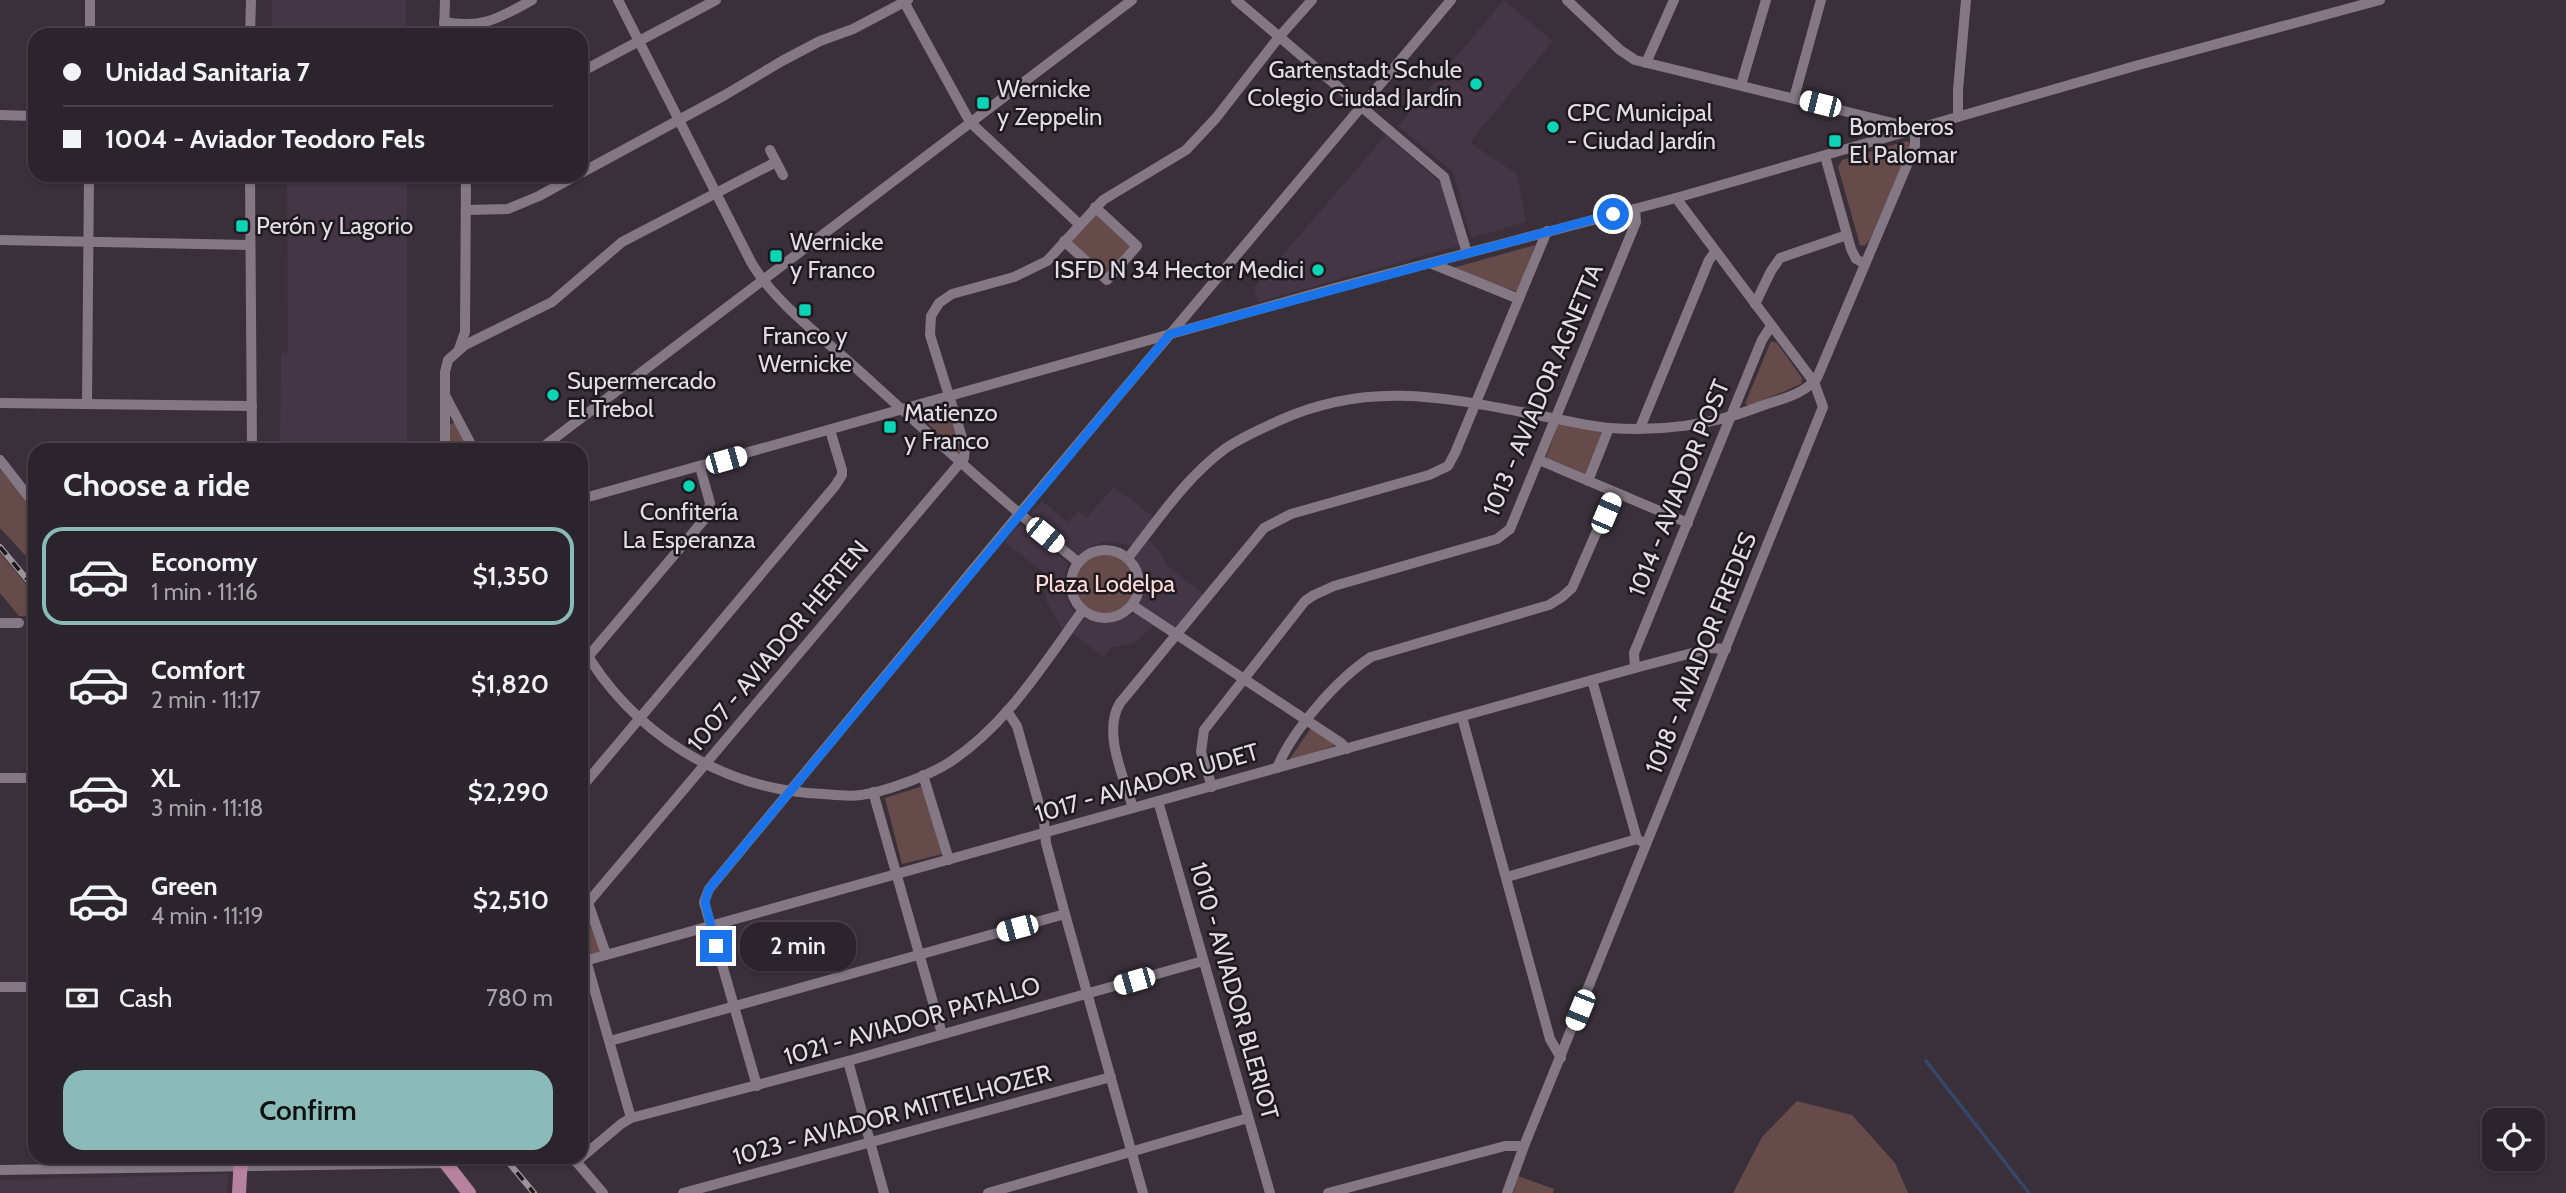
<!DOCTYPE html>
<html lang="en">
<head>
<meta charset="utf-8">
<style>
	body { margin:0; font-family:Cabin,sans-serif; background:#373038; color:#f1f3f6; height:100vh; display:flex; flex-direction:column; font-size:26px; white-space:nowrap }
	* { box-sizing:border-box; margin:0 }
	p { font-size:23px; color:#a6a4a9 }
	.icon { flex:none; width:38px; height:38px; fill:none; stroke:currentColor; stroke-width:2; stroke-linecap:round; stroke-linejoin:round }
	.map { position:relative; flex:1; overflow:hidden }
	.side { position:absolute; left:28px; top:443px; width:560px; height:721px; display:flex; flex-direction:column; background:#2b242c; border-radius:21px; box-shadow:0 2px 5px #0004,0 0 0 2px #474148 }
	.side>* { flex:none }
	.guide { position:absolute; left:28px; top:28px; width:560px; height:154px; border-radius:21px; box-shadow:0 2px 5px #0004,0 0 0 2px #474148; display:grid; align-content:center; height:154px; padding:0 35px; background:#2b242c }
	.tools { position:absolute; left:2482px; top:1108px; display:grid; gap:14px }
	.tools a { display:grid; place-items:center; width:63px; height:63px; border-radius:14px; background:#2b242c; box-shadow:0 2px 5px #0004,0 0 0 2px #474148; font-size:35px }
	.end { position:absolute; width:32px; height:32px; margin:-16px; border:9px solid #1a73e8; background:#fff; box-shadow:0 0 0 4px #fff }
	.from { border-radius:50% }
	.bubble { position:absolute; height:49px; border-radius:21px; background:#2b242c; box-shadow:0 2px 5px #0004,0 0 0 2px #474148; font-size:23px; font-weight:600; line-height:49px; text-align:center }
	.car { position:absolute; width:21px; height:42px; margin:-21px -10px; border-radius:9px; box-shadow:0 0 5px 2px #0007; background:linear-gradient(#fff 24%,#345 0 40%,#fff 0 76%,#345 0 86%,#fff 0) }
	.guide b { display:flex; align-items:center; gap:24px; height:66px; font-size:26px }
	.guide b+b { border-top:2px solid #474148 }
	.guide i { width:18px; height:18px; background:#f1f3f6 }
	ul { padding:0; list-style:none }
	li { display:flex; align-items:center; gap:21px; height:98px; margin:0 14px 10px; padding:0 21px; border:4px solid transparent; border-radius:21px }
	li div { flex:1 }
	li b { display:block; font-size:26px }
	li em { font-style:normal; font-weight:600 }
	li.active { border-color:#8bbbb9 }
	li>.icon { width:63px; height:63px; stroke-width:1.5 }
	h2 { padding:0 35px; font-size:32px; line-height:84px }
	.pay { display:flex; align-items:center; gap:18px; height:77px; padding:0 35px; font-size:26px }
	.pay p { margin-inline-start:auto }
	.cta { display:flex; gap:14px; margin-top:auto; padding:14px 35px }
	.cta a { flex:1; height:80px; border-radius:21px; background:#8bbbb9; color:#111; font-size:28px; font-weight:600; line-height:80px; text-align:center }
	.map>svg:first-child { display:block }
	.built { fill:#443645 }
	.green { fill:#674b4a }
	.lines { fill:none; stroke-linecap:round; stroke-linejoin:round }
	.stream { stroke:#374769; stroke-width:3.5 }
	.minor { stroke:#837884; stroke-width:10 }
	.major { stroke:#b7829d; stroke-width:14 }
	.rail-casing { stroke:#9b949c; stroke-width:6 }
	.rail { stroke:#1e191e; stroke-width:3.5; stroke-dasharray:10; stroke-linecap:butt }
	.route { stroke:#1a73e8; stroke-width:9 }
	.poi-dot { fill:#0bd5b5; stroke:#1e191e; stroke-width:2.5 }
	.labels { text-anchor:middle; stroke-width:5; stroke-linejoin:round; paint-order:stroke }
	.poi-label { font-size:24px; fill:#e2dce3; stroke:#1e191e; text-anchor:start }
	.street-label { font-size:24px; fill:#e2dce3; stroke:#1e191e }
	.park-label { font-size:24px; fill:#fbdad9; stroke:#1e191e }
</style>
</head>
<body>
<div class="map">
<svg width="2566" height="1193" viewBox="0 0 2566 1193">
	<rect width="100%" height="100%" fill="#39303a"/>
	<!-- built -->
	<g class="built">
		<path d="M272,0H406V35H290V32H272Z"/>
		<path d="M1504,0L1553,41L1471,141L1472,144L1517,174L1526,222L1471,238L1453,172L1398,126Z"/>
		<path d="M1386,135L1443,185L1461,245L1258,302L1254,288Z"/>
		<path d="M287,175H407V450H280L281,353L288,352Z"/>
		<path d="M1114,487L1155,518L1131,546L1106,541L1093,546L1080,555L1030,520L1032,512L1042,501L1068,522L1078,511L1087,517Z"/>
		<path d="M1021,525L1068,563L1064,578V594L1075,614L1063,630L1046,601L1045,574L1005,542L1017,526Z"/>
		<path d="M1149,540L1160,552L1167,565L1204,595L1177,629L1135,602L1142,583L1135,558Z"/>
		<path d="M1137,613L1155,625L1134,643L1111,648L1104,657L1072,633L1085,619L1109,623Z"/>
		<path d="M228,1174L227,1193H0V1180Z"/>
	</g>
	<!-- green -->
	<g class="green">
		<path d="M1907,141L1911,144L1869,241L1864,246L1860,245L1838,167L1842,160Z"/>
		<path d="M1095,207L1137,246L1107,280L1064,241Z"/>
		<path d="M1535,245L1518,292L1449,269Z"/>
		<path d="M1771,341L1777,343L1802,378L1801,384L1750,406L1745,404Z"/>
		<path d="M947,408L961,447L959,454L920,416Z"/>
		<path d="M1559,422L1606,430L1586,477L1545,460Z"/>
		<path d="M453,423H456L468,450H448L449,425Z"/>
		<path d="M0,469L35,512V566L0,528Z"/>
		<path d="M0,553L35,595L34,617L19,616L0,593Z"/>
		<circle cx="1105" cy="584" r="30"/>
		<path d="M1311,728L1336,745L1287,763Z"/>
		<path d="M923,786L942,854L902,864L885,798Z"/>
		<path d="M588,922L603,953L581,959V929Z"/>
		<path d="M1797,1101L1852,1115L1895,1163L1908,1193H1733L1762,1137Z"/>
		<path d="M1518,1176L1554,1189L1553,1193H1513Z"/>
	</g>
	<g class="lines">
		<!-- stream -->
		<path class="stream" d="M1926,1061L2029,1193"/>
		<!-- minor -->
		<g class="minor">
			<path d="M618,0L751,262C774,302 822,337 856,368C929,434 1002,501 1078,562"/>
			<path d="M903,0L970,122L1079,224"/>
			<path d="M1236,0L1444,177L1467,253"/>
			<path d="M444,22C483,29 499,18 532,0"/>
			<path d="M90,35V0"/>
			<path d="M250,35L251,0"/>
			<path d="M444,35L445,0"/>
			<path d="M1646,63L1674,0"/>
			<path d="M581,72L716,0"/>
			<path d="M1741,85L1766,0"/>
			<path d="M1794,98L1821,0"/>
			<path d="M0,115L35,116"/>
			<path d="M1958,117V90L1966,0"/>
			<path d="M770,150L783,175"/>
			<path d="M1825,156L1851,249L1856,259L1865,264"/>
			<path d="M581,173L725,95L782,61L820,41L853,29L908,0"/>
			<path d="M250,175L252,450"/>
			<path d="M466,210L508,209L539,196L577,175"/>
			<path d="M0,240L250,245"/>
			<path d="M1064,241L1107,280L1137,246L1095,207"/>
			<path d="M1430,263L1519,299"/>
			<path d="M1755,304L1771,271L1780,258L1847,235"/>
			<path d="M459,349L465,332L466,175"/>
			<path d="M446,397L474,450"/>
			<path d="M0,403L252,406"/>
			<path d="M87,403L89,175"/>
			<path d="M1640,428L1709,260L1715,252"/>
			<path d="M445,450V372L448,360L465,345L552,302L622,242L776,162"/>
			<path d="M539,450L1132,0"/>
			<path d="M0,460L35,505"/>
			<path d="M1539,460L1688,523"/>
			<path d="M1588,481L1609,428"/>
			<path d="M581,499L1335,288L1676,198L2135,66L2380,0"/>
			<circle cx="1105" cy="584" r="34"/>
			<path d="M1128,558C1158,520 1186,477 1226,448C1242,437 1261,429 1278,421C1370,379 1448,398 1542,416C1564,420 1588,426 1610,428C1658,432 1711,425 1756,408C1776,400 1803,396 1817,378L1915,146V130L1905,126L1635,60L1620,50L1567,0"/>
			<path d="M1132,605L1341,743L1347,749"/>
			<path d="M0,623H19"/>
			<path d="M581,645C632,733 721,790 823,794C835,795 849,797 861,795C885,792 930,775 950,762C1007,725 1044,663 1083,610"/>
			<path d="M581,665L708,515L710,503L700,467"/>
			<path d="M1635,668L1634,653L1762,340L1771,326"/>
			<path d="M1592,680L1637,839L1646,844"/>
			<path d="M1007,711L1017,726L1044,822L1046,843L1065,914L1143,1193"/>
			<path d="M1462,717L1550,1039L1561,1058"/>
			<path d="M1277,768C1292,731 1337,679 1371,657L1549,605L1562,597L1572,588L1614,492"/>
			<path d="M923,775L949,860"/>
			<path d="M0,778H35"/>
			<path d="M1212,787L1201,752L1204,730L1305,601L1314,595L1334,586L1497,539L1510,529L1636,222L1635,209"/>
			<path d="M581,788L835,486L842,475V470L830,430"/>
			<path d="M873,792L942,1034"/>
			<path d="M1158,801L1270,1193"/>
			<path d="M1133,808C1124,778 1102,732 1120,703L1264,528L1291,514L1429,475L1448,466L1455,453L1547,231"/>
			<path d="M1507,877L1637,839"/>
			<path d="M588,903L606,954"/>
			<path d="M581,911L964,458L965,447L930,335L931,316L939,303L952,294L1014,277L1047,261L1103,200L1186,150L1216,118L1279,37L1312,0"/>
			<path d="M581,962L1635,668L1711,648L1726,649"/>
			<path d="M0,987H35"/>
			<path d="M610,1041L1065,914"/>
			<path d="M848,1061L884,1193"/>
			<path d="M757,1086L704,902L709,889L1019,514L1451,0"/>
			<path d="M631,1118L848,1061L1203,961"/>
			<path d="M574,1159L603,1193"/>
			<path d="M576,1162L621,1124L631,1118L586,960"/>
			<path d="M0,1170L446,1163"/>
			<path d="M683,1193L1111,1077"/>
			<path d="M988,1193L1248,1118"/>
			<path d="M1328,1193L1505,1146H1524"/>
			<path d="M1507,1193L1524,1146L1823,407L1814,382L1676,198"/>
		</g>
		<!-- major -->
		<g class="major">
			<path d="M441,1157L469,1193"/>
			<path d="M239,1193L241,1157"/>
		</g>
		<defs>
			<g id="rail">
				<path d="M0,547L35,589"/>
				<path d="M504,1157L534,1193"/>
			</g>
		</defs>
		<!-- rail casing -->
		<use href="#rail" class="rail-casing"/>
		<!-- rail -->
		<use href="#rail" class="rail"/>
	</g>
	<g class="lines">
		<!-- route -->
		<path class="route" d="M716,946L705,902L709,889L1170,334L1613,214"/>
	</g>
	<!-- markers -->
	<g class="poi-dot">
		<circle cx="1476" cy="84" r="7"/>
		<rect x="976" y="96" width="14" height="14" rx="3.5"/>
		<circle cx="1553" cy="127" r="7"/>
		<rect x="1828" y="134" width="14" height="14" rx="3.5"/>
		<rect x="235" y="219" width="14" height="14" rx="3.5"/>
		<rect x="769" y="249" width="14" height="14" rx="3.5"/>
		<circle cx="1318" cy="270" r="7"/>
		<rect x="798" y="303" width="14" height="14" rx="3.5"/>
		<circle cx="553" cy="395" r="7"/>
		<rect x="883" y="420" width="14" height="14" rx="3.5"/>
		<circle cx="689" cy="486" r="7"/>
	</g>
	<g class="labels">
		<!-- poi labels -->
		<g class="poi-label">
			<text x="1462" y="78" text-anchor="end">Gartenstadt Schule<tspan x="1462" dy="28">Colegio Ciudad Jardín</tspan></text>
			<text x="997" y="97">Wernicke<tspan x="997" dy="28">y Zeppelin</tspan></text>
			<text x="1567" y="121">CPC Municipal<tspan x="1567" dy="28">- Ciudad Jardín</tspan></text>
			<text x="1849" y="135">Bomberos<tspan x="1849" dy="28">El Palomar</tspan></text>
			<text x="256" y="234">Perón y Lagorio</text>
			<text x="790" y="250">Wernicke<tspan x="790" dy="28">y Franco</tspan></text>
			<text x="1304" y="278" text-anchor="end">ISFD N 34 Hector Medici</text>
			<text x="805" y="344" text-anchor="middle">Franco y<tspan x="805" dy="28">Wernicke</tspan></text>
			<text x="567" y="389">Supermercado<tspan x="567" dy="28">El Trebol</tspan></text>
			<text x="904" y="421">Matienzo<tspan x="904" dy="28">y Franco</tspan></text>
			<text x="689" y="520" text-anchor="middle">Confitería<tspan x="689" dy="28">La Esperanza</tspan></text>
		</g>
		<!-- street labels -->
		<g class="street-label">
			<text transform="translate(1543 390) rotate(-67)" y="8">1013 - AVIADOR AGNETTA</text>
			<text transform="translate(1679 488) rotate(-68)" y="8">1014 - AVIADOR POST</text>
			<text transform="translate(778 646) rotate(-50)" y="8">1007 - AVIADOR HERTEN</text>
			<text transform="translate(1701 653) rotate(-68)" y="8">1018 - AVIADOR FREDES</text>
			<text transform="translate(1147 783) rotate(-16)" y="8">1017 - AVIADOR UDET</text>
			<text transform="translate(1234 991) rotate(74)" y="8">1010 - AVIADOR BLERIOT</text>
			<text transform="translate(912 1021) rotate(-16)" y="8">1021 - AVIADOR PATALLO</text>
			<text transform="translate(892 1115) rotate(-15)" y="8">1023 - AVIADOR MITTELHOZER</text>
		</g>
		<!-- park labels -->
		<g class="park-label">
			<text x="1105" y="592">Plaza Lodelpa</text>
		</g>
	</g>
</svg>
<div class="tools">
<a><svg class="icon" aria-label="locate" viewBox="0 0 24 24"><circle cx="12" cy="12" r="6"/><path d="M12 2v4M12 18v4M2 12h4M18 12h4"/></svg></a>
</div>
<i class="end from" style="left:1613px;top:214px"></i>
<i class="end" style="left:716px;top:946px"></i>
<div class="bubble" style="left:740px;top:922px;width:116px">2 min</div>
<i class="car" style="left:1820px;top:104px;rotate:284deg"></i>
<i class="car" style="left:726px;top:460px;rotate:74deg"></i>
<i class="car" style="left:1606px;top:513px;rotate:23deg"></i>
<i class="car" style="left:1045px;top:535px;rotate:129deg"></i>
<i class="car" style="left:1017px;top:928px;rotate:255deg"></i>
<i class="car" style="left:1134px;top:981px;rotate:254deg"></i>
<i class="car" style="left:1580px;top:1010px;rotate:202deg"></i>
<div class="guide">
<b><i class="from"></i>Unidad Sanitaria 7</b>
<b><i></i>1004 - Aviador Teodoro Fels</b>
</div>
<section class="side">
<h2>Choose a ride</h2>
<ul>
<li class="active"><svg class="icon" aria-label="car" viewBox="0 0 24 24"><path d="M5 17H2v-5l4-1 3-4h7l3 4 3 1v5h-3M9 17h6M6 11h13"/><circle cx="7" cy="17" r="2"/><circle cx="17" cy="17" r="2"/></svg><div><b>Economy</b><p>1 min · 11:16</p></div><em>$1,350</em></li>
<li><svg class="icon" aria-label="car" viewBox="0 0 24 24"><path d="M5 17H2v-5l4-1 3-4h7l3 4 3 1v5h-3M9 17h6M6 11h13"/><circle cx="7" cy="17" r="2"/><circle cx="17" cy="17" r="2"/></svg><div><b>Comfort</b><p>2 min · 11:17</p></div><em>$1,820</em></li>
<li><svg class="icon" aria-label="car" viewBox="0 0 24 24"><path d="M5 17H2v-5l4-1 3-4h7l3 4 3 1v5h-3M9 17h6M6 11h13"/><circle cx="7" cy="17" r="2"/><circle cx="17" cy="17" r="2"/></svg><div><b>XL</b><p>3 min · 11:18</p></div><em>$2,290</em></li>
<li><svg class="icon" aria-label="car" viewBox="0 0 24 24"><path d="M5 17H2v-5l4-1 3-4h7l3 4 3 1v5h-3M9 17h6M6 11h13"/><circle cx="7" cy="17" r="2"/><circle cx="17" cy="17" r="2"/></svg><div><b>Green</b><p>4 min · 11:19</p></div><em>$2,510</em></li>
</ul>
<div class="pay"><svg class="icon" aria-label="cash" viewBox="0 0 24 24"><path d="M3 7h18v10H3z"/><circle cx="12" cy="12" r="2"/></svg>Cash<p>780 m</p></div>
<div class="cta"><a>Confirm</a></div>
</section>
</div>
</body>
</html>
